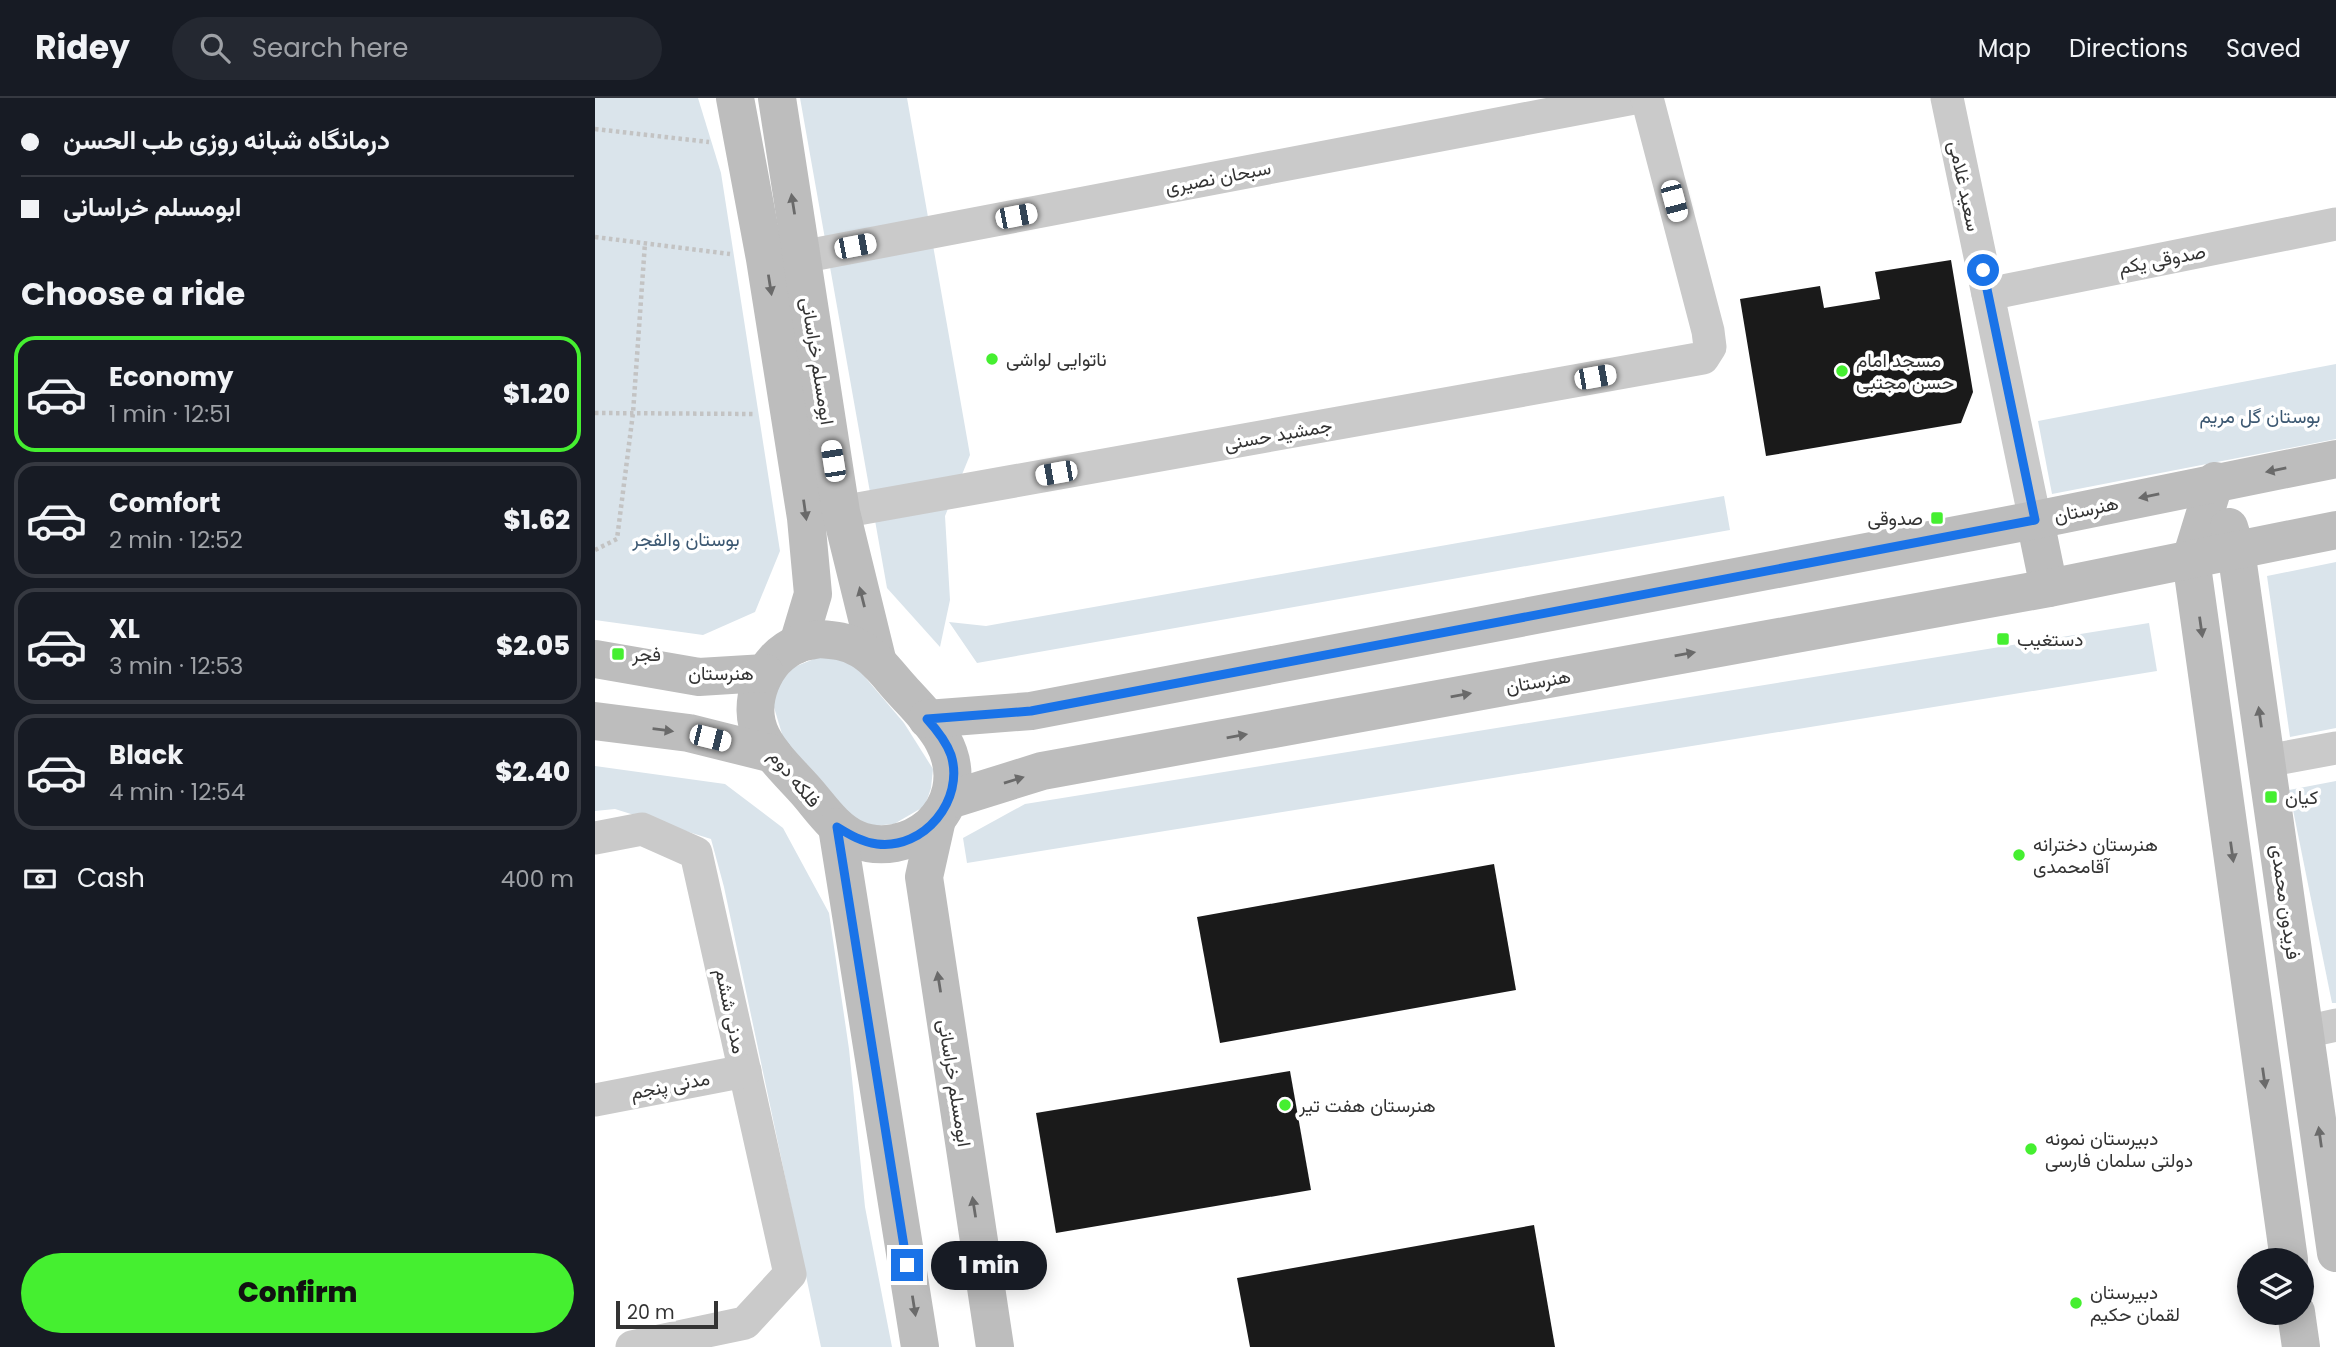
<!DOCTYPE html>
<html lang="en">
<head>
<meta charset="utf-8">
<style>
	body { margin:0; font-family:Poppins,Vazirmatn,sans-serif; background:#242831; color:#f1f3f6; height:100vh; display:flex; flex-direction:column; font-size:26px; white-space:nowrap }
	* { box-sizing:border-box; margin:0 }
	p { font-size:23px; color:#9ea1a6 }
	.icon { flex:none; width:38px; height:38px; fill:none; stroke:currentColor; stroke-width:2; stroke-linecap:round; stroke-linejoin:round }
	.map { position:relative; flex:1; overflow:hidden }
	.side { display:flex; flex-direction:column; background:#171b24; width:595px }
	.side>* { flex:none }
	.banner { display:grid; align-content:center; height:154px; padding:0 21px; background:#171b24 }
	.controls { position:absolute; left:1642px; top:1150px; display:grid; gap:14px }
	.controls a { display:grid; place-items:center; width:77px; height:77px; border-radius:50%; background:#171b24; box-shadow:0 4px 18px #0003; font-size:35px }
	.scale { position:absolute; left:21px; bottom:18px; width:102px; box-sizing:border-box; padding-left:7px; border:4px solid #333; border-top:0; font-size:19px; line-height:24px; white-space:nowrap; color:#333; -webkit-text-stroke:5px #fff; paint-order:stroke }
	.end { position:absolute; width:32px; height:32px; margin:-16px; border:9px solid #1a73e8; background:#fff; box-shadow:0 0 0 4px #fff }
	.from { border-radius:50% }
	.bubble { position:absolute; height:49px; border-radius:24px; background:#171b24; box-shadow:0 4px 18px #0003; font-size:23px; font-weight:800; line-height:49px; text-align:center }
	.car { position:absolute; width:21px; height:42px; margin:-21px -10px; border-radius:9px; box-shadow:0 0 5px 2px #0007; background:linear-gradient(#fff 24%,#345 0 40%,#fff 0 76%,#345 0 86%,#fff 0) }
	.banner b { display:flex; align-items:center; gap:24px; height:66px; font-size:26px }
	.banner b+b { border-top:2px solid #363941 }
	.banner i { width:18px; height:18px; background:#f1f3f6 }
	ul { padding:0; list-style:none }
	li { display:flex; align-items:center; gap:21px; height:116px; margin:0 14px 10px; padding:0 7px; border:4px solid #363941; border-radius:21px }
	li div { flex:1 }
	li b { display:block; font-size:26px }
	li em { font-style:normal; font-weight:800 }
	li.current { border-color:#45ef30 }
	li>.icon { width:63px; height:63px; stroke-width:1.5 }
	h2 { padding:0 21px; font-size:32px; line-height:84px }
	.pay { display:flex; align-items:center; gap:18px; height:77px; padding:0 21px; font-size:26px }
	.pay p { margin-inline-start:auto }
	.action { display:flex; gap:14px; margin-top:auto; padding:14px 21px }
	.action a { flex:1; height:80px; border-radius:42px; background:#45ef30; color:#111; font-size:28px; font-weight:800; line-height:80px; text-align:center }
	header { display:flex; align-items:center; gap:42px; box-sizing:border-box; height:98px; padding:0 35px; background:#171b24; border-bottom:2px solid #363941 }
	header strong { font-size:33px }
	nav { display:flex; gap:38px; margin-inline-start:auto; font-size:24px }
	.search { width:490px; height:63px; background:#242831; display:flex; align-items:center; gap:18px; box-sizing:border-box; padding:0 24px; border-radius:38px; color:#9ea1a6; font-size:26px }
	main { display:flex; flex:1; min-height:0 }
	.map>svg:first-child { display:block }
	.green { fill:#dae4eb }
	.building { fill:#1a1a1a }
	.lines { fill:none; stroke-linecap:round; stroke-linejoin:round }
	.path { stroke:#c3c3c3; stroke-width:4.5; stroke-dasharray:3.5 3.5; stroke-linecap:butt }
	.street { stroke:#cacaca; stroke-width:33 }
	.secondary { stroke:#bdbdbd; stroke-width:38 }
	.oneway { fill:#6a6a6a }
	.route { stroke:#1a73e8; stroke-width:9 }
	.poi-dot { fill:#45ef30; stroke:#fff; stroke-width:2.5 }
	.labels { text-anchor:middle; stroke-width:7; stroke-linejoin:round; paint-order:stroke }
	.street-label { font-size:19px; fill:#333; stroke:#fff }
	.poi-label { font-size:19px; fill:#333; stroke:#fff; text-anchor:start }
	.park-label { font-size:19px; fill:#3c5872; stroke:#fff }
</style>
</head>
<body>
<header>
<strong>Ridey</strong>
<div class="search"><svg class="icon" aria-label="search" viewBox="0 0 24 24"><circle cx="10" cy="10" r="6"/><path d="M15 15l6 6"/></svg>Search here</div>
<nav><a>Map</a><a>Directions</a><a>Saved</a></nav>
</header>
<main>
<section class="side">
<div class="banner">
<b><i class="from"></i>درمانگاه شبانه روزی طب الحسن</b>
<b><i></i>ابومسلم خراسانی</b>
</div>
<h2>Choose a ride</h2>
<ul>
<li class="current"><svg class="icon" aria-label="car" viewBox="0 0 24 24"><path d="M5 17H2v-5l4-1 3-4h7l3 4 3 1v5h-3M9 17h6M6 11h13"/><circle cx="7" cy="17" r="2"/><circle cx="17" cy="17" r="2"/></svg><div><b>Economy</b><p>1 min · 12:51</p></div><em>$1.20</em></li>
<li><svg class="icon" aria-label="car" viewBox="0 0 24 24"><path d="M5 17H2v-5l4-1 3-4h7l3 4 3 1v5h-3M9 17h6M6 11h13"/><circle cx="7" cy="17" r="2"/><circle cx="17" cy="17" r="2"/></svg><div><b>Comfort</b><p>2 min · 12:52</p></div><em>$1.62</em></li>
<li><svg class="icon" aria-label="car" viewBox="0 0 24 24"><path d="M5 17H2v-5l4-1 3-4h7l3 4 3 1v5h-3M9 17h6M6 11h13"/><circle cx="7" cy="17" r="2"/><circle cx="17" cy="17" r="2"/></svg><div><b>XL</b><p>3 min · 12:53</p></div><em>$2.05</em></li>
<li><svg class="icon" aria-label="car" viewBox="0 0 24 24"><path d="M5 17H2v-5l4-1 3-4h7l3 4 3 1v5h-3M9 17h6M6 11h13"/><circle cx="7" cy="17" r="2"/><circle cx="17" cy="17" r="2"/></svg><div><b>Black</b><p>4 min · 12:54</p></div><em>$2.40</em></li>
</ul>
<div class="pay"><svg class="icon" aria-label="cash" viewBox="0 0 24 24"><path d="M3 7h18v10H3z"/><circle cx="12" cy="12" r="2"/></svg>Cash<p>400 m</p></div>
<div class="action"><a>Confirm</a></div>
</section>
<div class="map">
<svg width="1741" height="1249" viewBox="0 0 1741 1249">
	<rect width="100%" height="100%" fill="#fff"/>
	<!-- green -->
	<g class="green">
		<path d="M0,0H103L126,75L185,453L160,514L108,537L0,522Z"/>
		<path d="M205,0H312L375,357L350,418L355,502L345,549L292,490Z"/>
		<path d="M1741,266V341L1457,396L1443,323Z"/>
		<path d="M1129,398L1135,432L382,565L354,524L391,528Z"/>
		<path d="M1741,464V630L1695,639L1672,478Z"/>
		<path d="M1554,525L1562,573L372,765L368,740L430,706Z"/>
		<path d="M229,557L258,565L309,625L338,671L336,690L330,708L299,726L266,729L190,646L178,606L184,585L199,569Z"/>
		<path d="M0,668L130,686L188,730L234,815L254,951L270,1109L297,1249H226L129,789L116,741L20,711L0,713Z"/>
		<path d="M1741,683V905H1737L1694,692Z"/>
	</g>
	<!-- building -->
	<g class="building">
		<path d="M1356,162L1378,294L1366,325L1171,358L1145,201L1225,188L1229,210L1285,201L1280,174Z"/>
		<path d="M899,766L921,892L625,945L602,819Z"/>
		<path d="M695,973L716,1092L461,1135L441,1015Z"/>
		<path d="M939,1127L960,1249H655L642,1180Z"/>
	</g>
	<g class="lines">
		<!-- path -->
		<g class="path">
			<path d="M0,31L114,44"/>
			<path d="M0,139L135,156"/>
			<path d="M0,315L160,316"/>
			<path d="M0,452L22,441L38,315L50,145"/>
		</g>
		<!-- street -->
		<g class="street">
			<path d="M1352,0L1440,422"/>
			<path d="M206,159L1039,0"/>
			<path d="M1393,196L1741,126"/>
			<path d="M246,414L1108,260L1115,249L1113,233L1052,0"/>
			<path d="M1671,663L1741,650"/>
			<path d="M0,740L47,731L101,755L195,1176L150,1225L37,1249"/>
			<path d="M1710,934L1741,927"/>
			<path d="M0,1002L150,973"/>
		</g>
		<!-- secondary -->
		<g class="secondary">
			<path d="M140,0L170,161L211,420L218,496L203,546"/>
			<path d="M182,0L246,414L283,565"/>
			<path d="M1620,383L1596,461L1694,1162"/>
			<path d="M1440,422L1454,490"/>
			<path d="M1634,429L1641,452L1741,1155"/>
			<path d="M224,541C239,542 252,543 265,551C282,560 294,578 307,592C333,621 365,649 356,692C353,706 346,718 335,728C315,745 286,752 261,741C239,731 226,710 211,693C196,676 178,660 167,639C150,606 168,560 203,546C210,543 218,543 224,541Z"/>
			<path d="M0,561L104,579L170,575"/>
			<path d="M332,621L436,613L1440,422L1741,361"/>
			<path d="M0,623L94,635L178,656"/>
			<path d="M354,702L447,673L1454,490L1741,432"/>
			<path d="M342,721L329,779L400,1249"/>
			<path d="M242,729L325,1249"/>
			<path d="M1701,1214L1706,1249"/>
		</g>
	</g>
	<!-- one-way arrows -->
	<defs><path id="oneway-solid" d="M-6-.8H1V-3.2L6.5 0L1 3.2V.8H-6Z" transform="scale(1.75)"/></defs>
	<g class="oneway">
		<use href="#oneway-solid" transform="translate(198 106) rotate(-99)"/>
		<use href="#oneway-solid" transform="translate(175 187) rotate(81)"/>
		<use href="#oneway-solid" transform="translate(1681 372) rotate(169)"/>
		<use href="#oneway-solid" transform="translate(1554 398) rotate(168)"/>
		<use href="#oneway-solid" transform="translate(210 412) rotate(82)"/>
		<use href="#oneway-solid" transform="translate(267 499) rotate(-104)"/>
		<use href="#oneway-solid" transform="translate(1606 529) rotate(82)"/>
		<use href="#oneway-solid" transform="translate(1090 556) rotate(-10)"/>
		<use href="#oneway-solid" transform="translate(866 597) rotate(-10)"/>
		<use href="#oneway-solid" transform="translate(1665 619) rotate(-98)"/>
		<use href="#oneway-solid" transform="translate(68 632) rotate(7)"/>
		<use href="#oneway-solid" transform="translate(642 638) rotate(-10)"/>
		<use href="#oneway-solid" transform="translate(419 682) rotate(-17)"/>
		<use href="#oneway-solid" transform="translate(1637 754) rotate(82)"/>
		<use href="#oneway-solid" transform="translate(344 884) rotate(-99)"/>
		<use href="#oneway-solid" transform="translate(1669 980) rotate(82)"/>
		<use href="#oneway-solid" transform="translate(1725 1039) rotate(-98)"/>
		<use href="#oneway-solid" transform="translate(379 1109) rotate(-99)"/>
		<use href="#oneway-solid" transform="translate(319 1208) rotate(81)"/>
	</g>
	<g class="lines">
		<!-- route -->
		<path class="route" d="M312,1167L242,729C255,737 267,744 282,746C329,752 370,702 356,657C351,643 342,632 332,621L436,613L1440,422L1388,172"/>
	</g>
	<!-- markers -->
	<g class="poi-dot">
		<circle cx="397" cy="261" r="7"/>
		<circle cx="1247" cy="273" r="7"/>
		<rect x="1335" y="413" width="14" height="14" rx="3.5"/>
		<rect x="1401" y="534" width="14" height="14" rx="3.5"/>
		<rect x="16" y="549" width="14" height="14" rx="3.5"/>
		<rect x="1669" y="692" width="14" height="14" rx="3.5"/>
		<circle cx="1424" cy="757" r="7"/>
		<circle cx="690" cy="1007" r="7"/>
		<circle cx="1436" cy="1051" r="7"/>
		<circle cx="1481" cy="1205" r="7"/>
	</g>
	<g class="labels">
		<!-- street labels -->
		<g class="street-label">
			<text transform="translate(623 79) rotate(-11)" y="7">سبحان نصیری</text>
			<text transform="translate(1370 88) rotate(78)" y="7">سعید غلامی</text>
			<text transform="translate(1567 161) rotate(-11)" y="7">صدوقی یکم</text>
			<text transform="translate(223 263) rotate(81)" y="7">ابومسلم خراسانی</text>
			<text transform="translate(683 336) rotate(-10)" y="7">جمشید حسنی</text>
			<text transform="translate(1491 411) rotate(-12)" y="7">هنرستان</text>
			<text x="126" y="582">هنرستان</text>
			<text transform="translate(943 583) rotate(-10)" y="7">هنرستان</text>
			<text transform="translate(200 680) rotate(50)" y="7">فلکه دوم</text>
			<text transform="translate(1691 804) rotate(82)" y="7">فریدون محمدی</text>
			<text transform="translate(136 913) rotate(78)" y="7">مدنی ششم</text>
			<text transform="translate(360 985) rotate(81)" y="7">ابومسلم خراسانی</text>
			<text transform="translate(75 987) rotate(-11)" y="7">مدنی پنجم</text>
		</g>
		<!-- poi labels -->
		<g class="poi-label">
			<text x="411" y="268">ناتوایی لواشی</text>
			<text x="1261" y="269">مسجد امام<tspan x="1261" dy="22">حسن مجتبی</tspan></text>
			<text x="1328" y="427" text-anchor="end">صدوقی</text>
			<text x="1422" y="548">دستغیب</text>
			<text x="37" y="563">فجر</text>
			<text x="1690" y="706">کیان</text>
			<text x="1438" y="753">هنرستان دخترانه<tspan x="1438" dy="22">آقامحمدی</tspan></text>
			<text x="704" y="1014">هنرستان هفت تیر</text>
			<text x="1450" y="1047">دبیرستان نمونه<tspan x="1450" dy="22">دولتی سلمان فارسی</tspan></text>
			<text x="1495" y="1201">دبیرستان<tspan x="1495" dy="22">لقمان حکیم</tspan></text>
		</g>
		<!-- park labels -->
		<g class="park-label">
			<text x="1665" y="325">بوستان گل مریم</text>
			<text x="91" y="448">بوستان والفجر</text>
		</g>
	</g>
</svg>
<div class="controls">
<a><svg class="icon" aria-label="layers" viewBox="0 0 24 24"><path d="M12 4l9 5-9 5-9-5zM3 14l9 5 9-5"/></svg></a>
</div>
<div class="scale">20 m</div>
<i class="end from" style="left:1388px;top:172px"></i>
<i class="end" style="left:312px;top:1167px"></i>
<div class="bubble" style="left:336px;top:1143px;width:116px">1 min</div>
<i class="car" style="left:1079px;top:103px;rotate:165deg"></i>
<i class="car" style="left:421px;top:118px;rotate:79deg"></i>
<i class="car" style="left:260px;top:148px;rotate:79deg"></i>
<i class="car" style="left:1000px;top:279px;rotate:80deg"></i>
<i class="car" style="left:238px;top:363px;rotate:351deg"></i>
<i class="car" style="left:461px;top:375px;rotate:260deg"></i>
<i class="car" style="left:115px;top:640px;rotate:104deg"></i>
</div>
</main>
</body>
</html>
